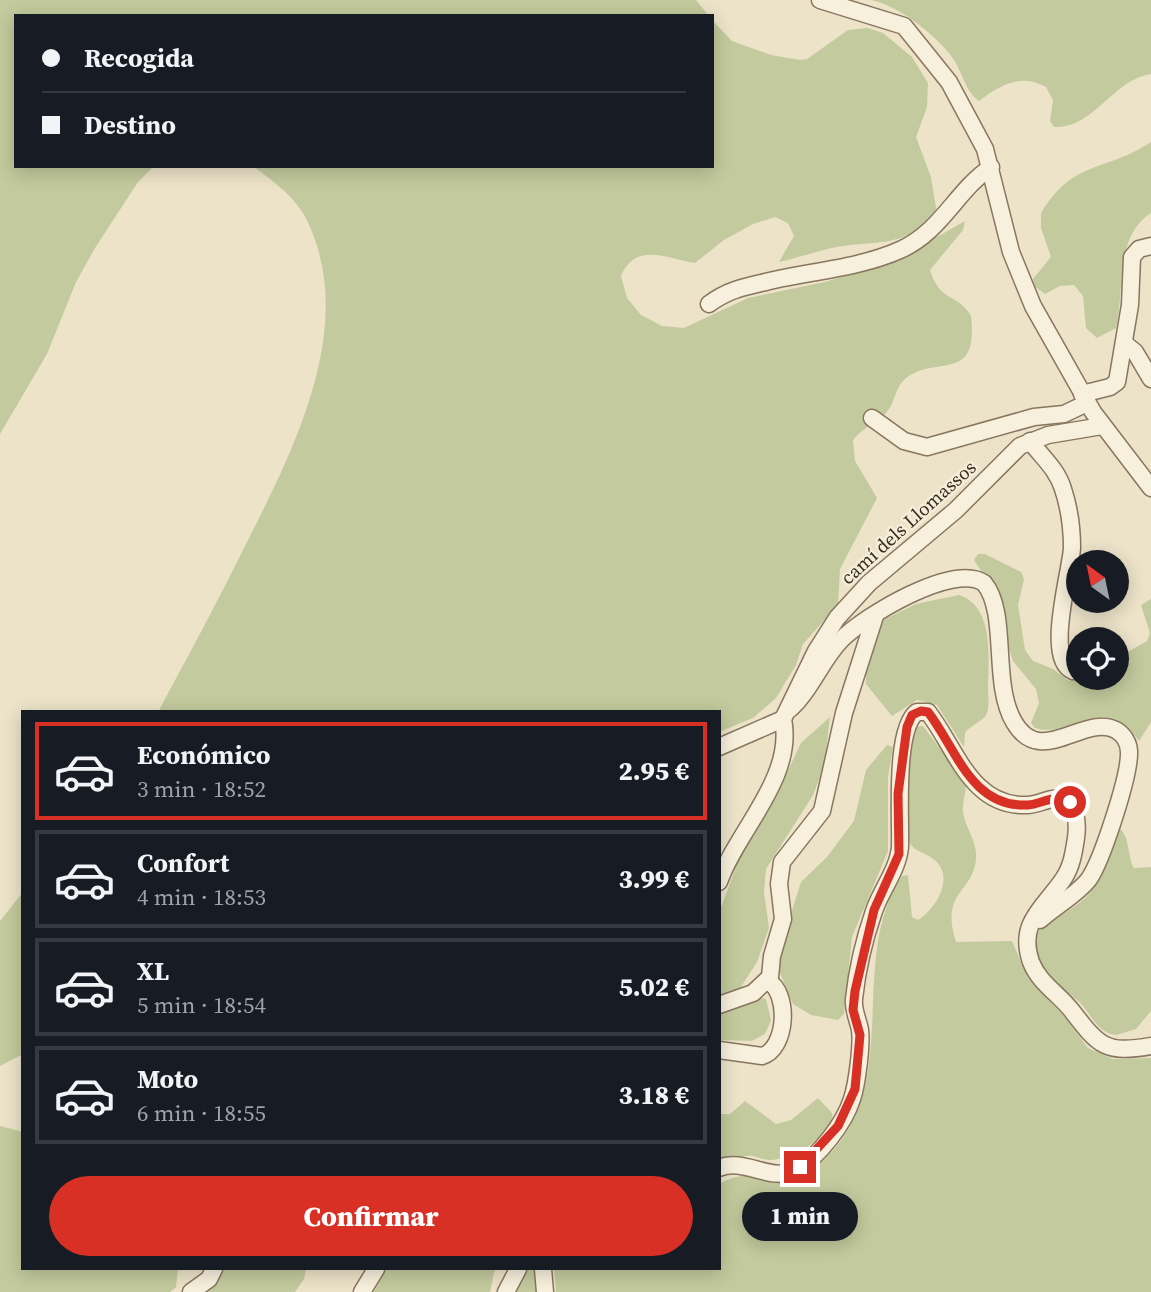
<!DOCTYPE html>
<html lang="es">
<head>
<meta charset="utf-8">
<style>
	body { margin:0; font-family:"Source Serif 4",serif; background:#20242c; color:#f1f3f6; height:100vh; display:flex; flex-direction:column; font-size:26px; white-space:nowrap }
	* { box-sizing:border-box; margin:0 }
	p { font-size:23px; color:#9ea1a6 }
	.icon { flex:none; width:38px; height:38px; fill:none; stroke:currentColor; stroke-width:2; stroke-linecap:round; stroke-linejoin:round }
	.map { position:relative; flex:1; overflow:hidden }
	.side { position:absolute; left:21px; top:710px; width:700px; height:560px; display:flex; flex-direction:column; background:#171b24; border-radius:0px; box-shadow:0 4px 18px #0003 }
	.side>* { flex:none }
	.banner { position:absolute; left:14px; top:14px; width:700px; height:154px; border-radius:0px; box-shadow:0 4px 18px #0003; display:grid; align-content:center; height:154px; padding:0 28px; background:#171b24 }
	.needle { width:46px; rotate:327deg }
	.fabs { position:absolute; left:1066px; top:550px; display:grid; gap:14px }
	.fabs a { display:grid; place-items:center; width:63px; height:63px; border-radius:50%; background:#171b24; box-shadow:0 4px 18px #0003; font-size:35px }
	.end { position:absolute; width:32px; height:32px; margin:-16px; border:9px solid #d93025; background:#fff; box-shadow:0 0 0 4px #fff }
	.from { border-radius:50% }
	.bubble { position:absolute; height:49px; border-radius:24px; background:#171b24; box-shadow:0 4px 18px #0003; font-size:23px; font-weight:800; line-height:49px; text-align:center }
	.banner b { display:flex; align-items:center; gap:24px; height:66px; font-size:26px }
	.banner b+b { border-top:2px solid #363941 }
	.banner i { width:18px; height:18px; background:#f1f3f6 }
	ul { padding:12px 0 0; list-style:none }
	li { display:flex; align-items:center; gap:21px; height:98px; margin:0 14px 10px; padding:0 14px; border:4px solid #363941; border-radius:0px }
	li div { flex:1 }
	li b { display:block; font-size:26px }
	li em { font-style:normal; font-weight:800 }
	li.selected { border-color:#d93025 }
	li>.icon { width:63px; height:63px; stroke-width:1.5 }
	.button { display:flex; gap:14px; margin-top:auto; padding:14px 28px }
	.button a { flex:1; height:80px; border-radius:42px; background:#d93025; color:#fff; font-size:28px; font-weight:800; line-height:80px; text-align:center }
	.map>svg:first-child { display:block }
	.green { fill:#c3ca9d }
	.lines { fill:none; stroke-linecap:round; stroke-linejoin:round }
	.minor-casing { stroke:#88765f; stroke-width:19 }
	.minor { stroke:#f7f0dc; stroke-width:16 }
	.route { stroke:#d93025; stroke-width:9 }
	.labels { text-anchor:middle; stroke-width:5; stroke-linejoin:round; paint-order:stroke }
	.street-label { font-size:19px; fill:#392e21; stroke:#f4edd8 }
</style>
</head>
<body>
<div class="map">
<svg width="1151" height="1292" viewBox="0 0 1151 1292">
	<rect width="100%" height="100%" fill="#ece3c9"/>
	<!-- green -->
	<g class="green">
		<path d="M0,0H696L709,16H16V166H154L138,182L95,248L76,282L47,354L0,434Z"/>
		<path d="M871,0H1151V74C1113,79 1094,129 1054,127L1050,121L1053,100L1046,87C1021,73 1000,85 979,101C965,91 963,74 954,60C939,37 898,5 871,0Z"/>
		<path d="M712,20L732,41L771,55L800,60L807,59L848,30L868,28L883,33L912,57L928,83L927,107L916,137L931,177L937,214C903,250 875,239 832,248C814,252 797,258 779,262L794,236L788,223L775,217L753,224L724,240L695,263C668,259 636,241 621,276L627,298L641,315L662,326L684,328L748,298L825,282L870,268L909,253L965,221L963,230L930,270C940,303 958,293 971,316C979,386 934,353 904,380C895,388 895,403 886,413C877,423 862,428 853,440L855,461L877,498L840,569L838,605L803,644L796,665L776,698L753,718L719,732V712H158C187,658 217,603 244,548C291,455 356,332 310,227C299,199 275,183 253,166H712Z"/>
		<path d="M1151,142V213C1114,237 1125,289 1116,328L1097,338L1086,328L1083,296L1074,285L1060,286L1045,294L1034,286L1033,279L1051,257L1041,228V213C1074,159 1104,173 1151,142Z"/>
		<path d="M978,554H985L1021,572L1024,579L1018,605L1025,650L1033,661L1053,669L1069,681L1081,677H1116L1117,658L1147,641L1150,633L1141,605L1151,599V722L1139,741C1104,688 1075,740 1035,728L1031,723L1039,703L1036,689L1013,661L986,578L974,560Z"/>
		<path d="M959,595C994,606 989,658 988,688C988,696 990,708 986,715C981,723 970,725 965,733L964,747L937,705L917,700L892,716L866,684V668L879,622L916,604Z"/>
		<path d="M830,717L824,767L813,795L766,869L764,892L769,928L757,962L737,993L725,997L719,995V913L742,851L771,806L801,743Z"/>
		<path d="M923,726L966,784C966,793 962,802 963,812C965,828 978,842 976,860C972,894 940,891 956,942L1012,941L1028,978L1062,1014L1088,1048L1113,1059L1151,1058V1292H556L554,1269H719V1184C750,1167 760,1182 787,1181C795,1180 804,1173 811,1169C911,1101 843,963 902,876L908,875L912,917L918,920C936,909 957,875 932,858C922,851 913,852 908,839C899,813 906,751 916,727Z"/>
		<path d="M887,745L893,747L888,777V851L852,937L844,1014L838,1020L811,1015L793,1004L780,973L778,954L801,882L827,857L854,821L866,770Z"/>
		<path d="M1120,829C1130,837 1127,856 1134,868L1151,867V1011L1136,1029L1116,1035C1096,1033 1091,1012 1077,1000C1060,987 1015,951 1042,928C1059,914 1079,908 1093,889C1105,872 1106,852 1113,834Z"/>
		<path d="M23,892V1054L0,1066V921Z"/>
		<path d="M758,997L766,999L771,1020L765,1034L752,1041L719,1040V1009Z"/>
		<path d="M818,1098L832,1113C835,1136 792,1159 772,1160C763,1161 755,1154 746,1156C737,1157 729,1161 719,1161V1114H730L745,1101L776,1124L791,1120Z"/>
		<path d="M0,1126L23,1132V1269H178L176,1287L170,1292H0Z"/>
		<path d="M223,1269H306L304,1279L295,1292H208Z"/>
		<path d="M386,1269H495L490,1292H374Z"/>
		<path d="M526,1269H537L538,1292H517Z"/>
	</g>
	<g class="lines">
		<defs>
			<g id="minor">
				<path d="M820,0L904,26L949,82L985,149L1011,252L1033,306L1093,412L1151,488"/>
				<path d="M709,304C730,288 750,286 774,280C815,271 862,267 900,250C941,232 956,191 991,167"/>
				<path d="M1124,343L1135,352L1151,379"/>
				<path d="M1082,394L1110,387L1117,382L1130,305L1132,257L1139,249L1151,246"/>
				<path d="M872,418L904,441L927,447L1034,417L1064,414L1087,403"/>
				<path d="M1030,441C1042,457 1057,469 1063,489C1069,507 1072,529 1072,548C1071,571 1044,660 1073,671"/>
				<path d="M790,709C811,690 821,661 841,640C864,616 954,562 984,583C1009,613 991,683 1014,722C1041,769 1084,713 1116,730C1124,735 1129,743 1129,752C1130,775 1102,860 1089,879C1077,895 1055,906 1040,920"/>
				<path d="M719,747L783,719L816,651L837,618L869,583L956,510L1020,446L1048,435L1102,426"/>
				<path d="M719,882C737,830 795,778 783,719"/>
				<path d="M719,1005L753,993L770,977L772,956L783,919L779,884L782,862L822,811L844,713L875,616"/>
				<path d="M719,1050L762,1056C787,1049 790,993 768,981"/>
				<path d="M719,1168C745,1157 772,1184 797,1169C819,1156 844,1124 852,1099C857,1084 862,1045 860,1030C858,1019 853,1011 854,999C857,971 865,937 874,911C881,890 898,870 900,847C901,819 894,729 917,712H928C956,748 971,808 1028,805C1042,804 1056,793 1070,802C1077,813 1078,824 1076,838C1074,851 1072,866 1064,878C1045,907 1017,922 1031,962C1039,983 1059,994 1072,1011C1099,1046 1105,1054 1151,1046"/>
				<path d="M543,1269L545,1292"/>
				<path d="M191,1292L209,1279L214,1269"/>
				<path d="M362,1292L376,1269"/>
				<path d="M506,1292L518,1269"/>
			</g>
		</defs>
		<!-- minor casing -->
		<use href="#minor" class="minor-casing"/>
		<!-- minor -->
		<use href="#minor" class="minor"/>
	</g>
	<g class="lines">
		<!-- route -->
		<path class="route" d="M800,1167L838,1126L855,1089L860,1035L853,1010L855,991L874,910L899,854L898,794L907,727L912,715L921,711L928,712C956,748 971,808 1028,805C1042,804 1056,793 1070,802"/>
	</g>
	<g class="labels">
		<!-- street labels -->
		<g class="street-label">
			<text transform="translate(908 522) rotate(-42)" y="7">camí dels Llomassos</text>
		</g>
	</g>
</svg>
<div class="fabs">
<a><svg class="needle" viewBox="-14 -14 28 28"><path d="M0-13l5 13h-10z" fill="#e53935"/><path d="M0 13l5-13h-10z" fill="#9ea1a6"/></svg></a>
<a><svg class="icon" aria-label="locate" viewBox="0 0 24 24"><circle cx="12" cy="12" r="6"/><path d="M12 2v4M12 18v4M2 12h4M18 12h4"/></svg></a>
</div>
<i class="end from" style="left:1070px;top:802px"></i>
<i class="end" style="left:800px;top:1167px"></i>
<div class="bubble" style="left:742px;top:1192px;width:116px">1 min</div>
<div class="banner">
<b><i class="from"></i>Recogida</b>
<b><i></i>Destino</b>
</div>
<section class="side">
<ul>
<li class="selected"><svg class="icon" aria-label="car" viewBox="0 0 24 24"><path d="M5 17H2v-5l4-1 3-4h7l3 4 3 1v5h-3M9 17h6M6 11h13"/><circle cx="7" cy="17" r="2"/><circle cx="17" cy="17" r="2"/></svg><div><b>Económico</b><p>3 min · 18:52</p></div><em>2.95 €</em></li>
<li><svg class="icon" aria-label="car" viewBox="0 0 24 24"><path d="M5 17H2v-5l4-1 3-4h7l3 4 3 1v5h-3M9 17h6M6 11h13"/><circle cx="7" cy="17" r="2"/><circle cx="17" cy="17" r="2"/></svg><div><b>Confort</b><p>4 min · 18:53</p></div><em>3.99 €</em></li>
<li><svg class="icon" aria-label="car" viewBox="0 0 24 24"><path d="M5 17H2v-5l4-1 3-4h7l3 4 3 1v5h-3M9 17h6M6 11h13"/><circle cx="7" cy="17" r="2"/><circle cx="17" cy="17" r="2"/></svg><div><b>XL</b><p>5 min · 18:54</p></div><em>5.02 €</em></li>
<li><svg class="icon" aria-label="car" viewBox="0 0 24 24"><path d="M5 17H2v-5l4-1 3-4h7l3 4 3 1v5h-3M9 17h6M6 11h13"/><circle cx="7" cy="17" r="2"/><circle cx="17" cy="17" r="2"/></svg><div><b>Moto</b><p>6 min · 18:55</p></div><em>3.18 €</em></li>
</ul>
<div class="button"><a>Confirmar</a></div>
</section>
</div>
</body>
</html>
